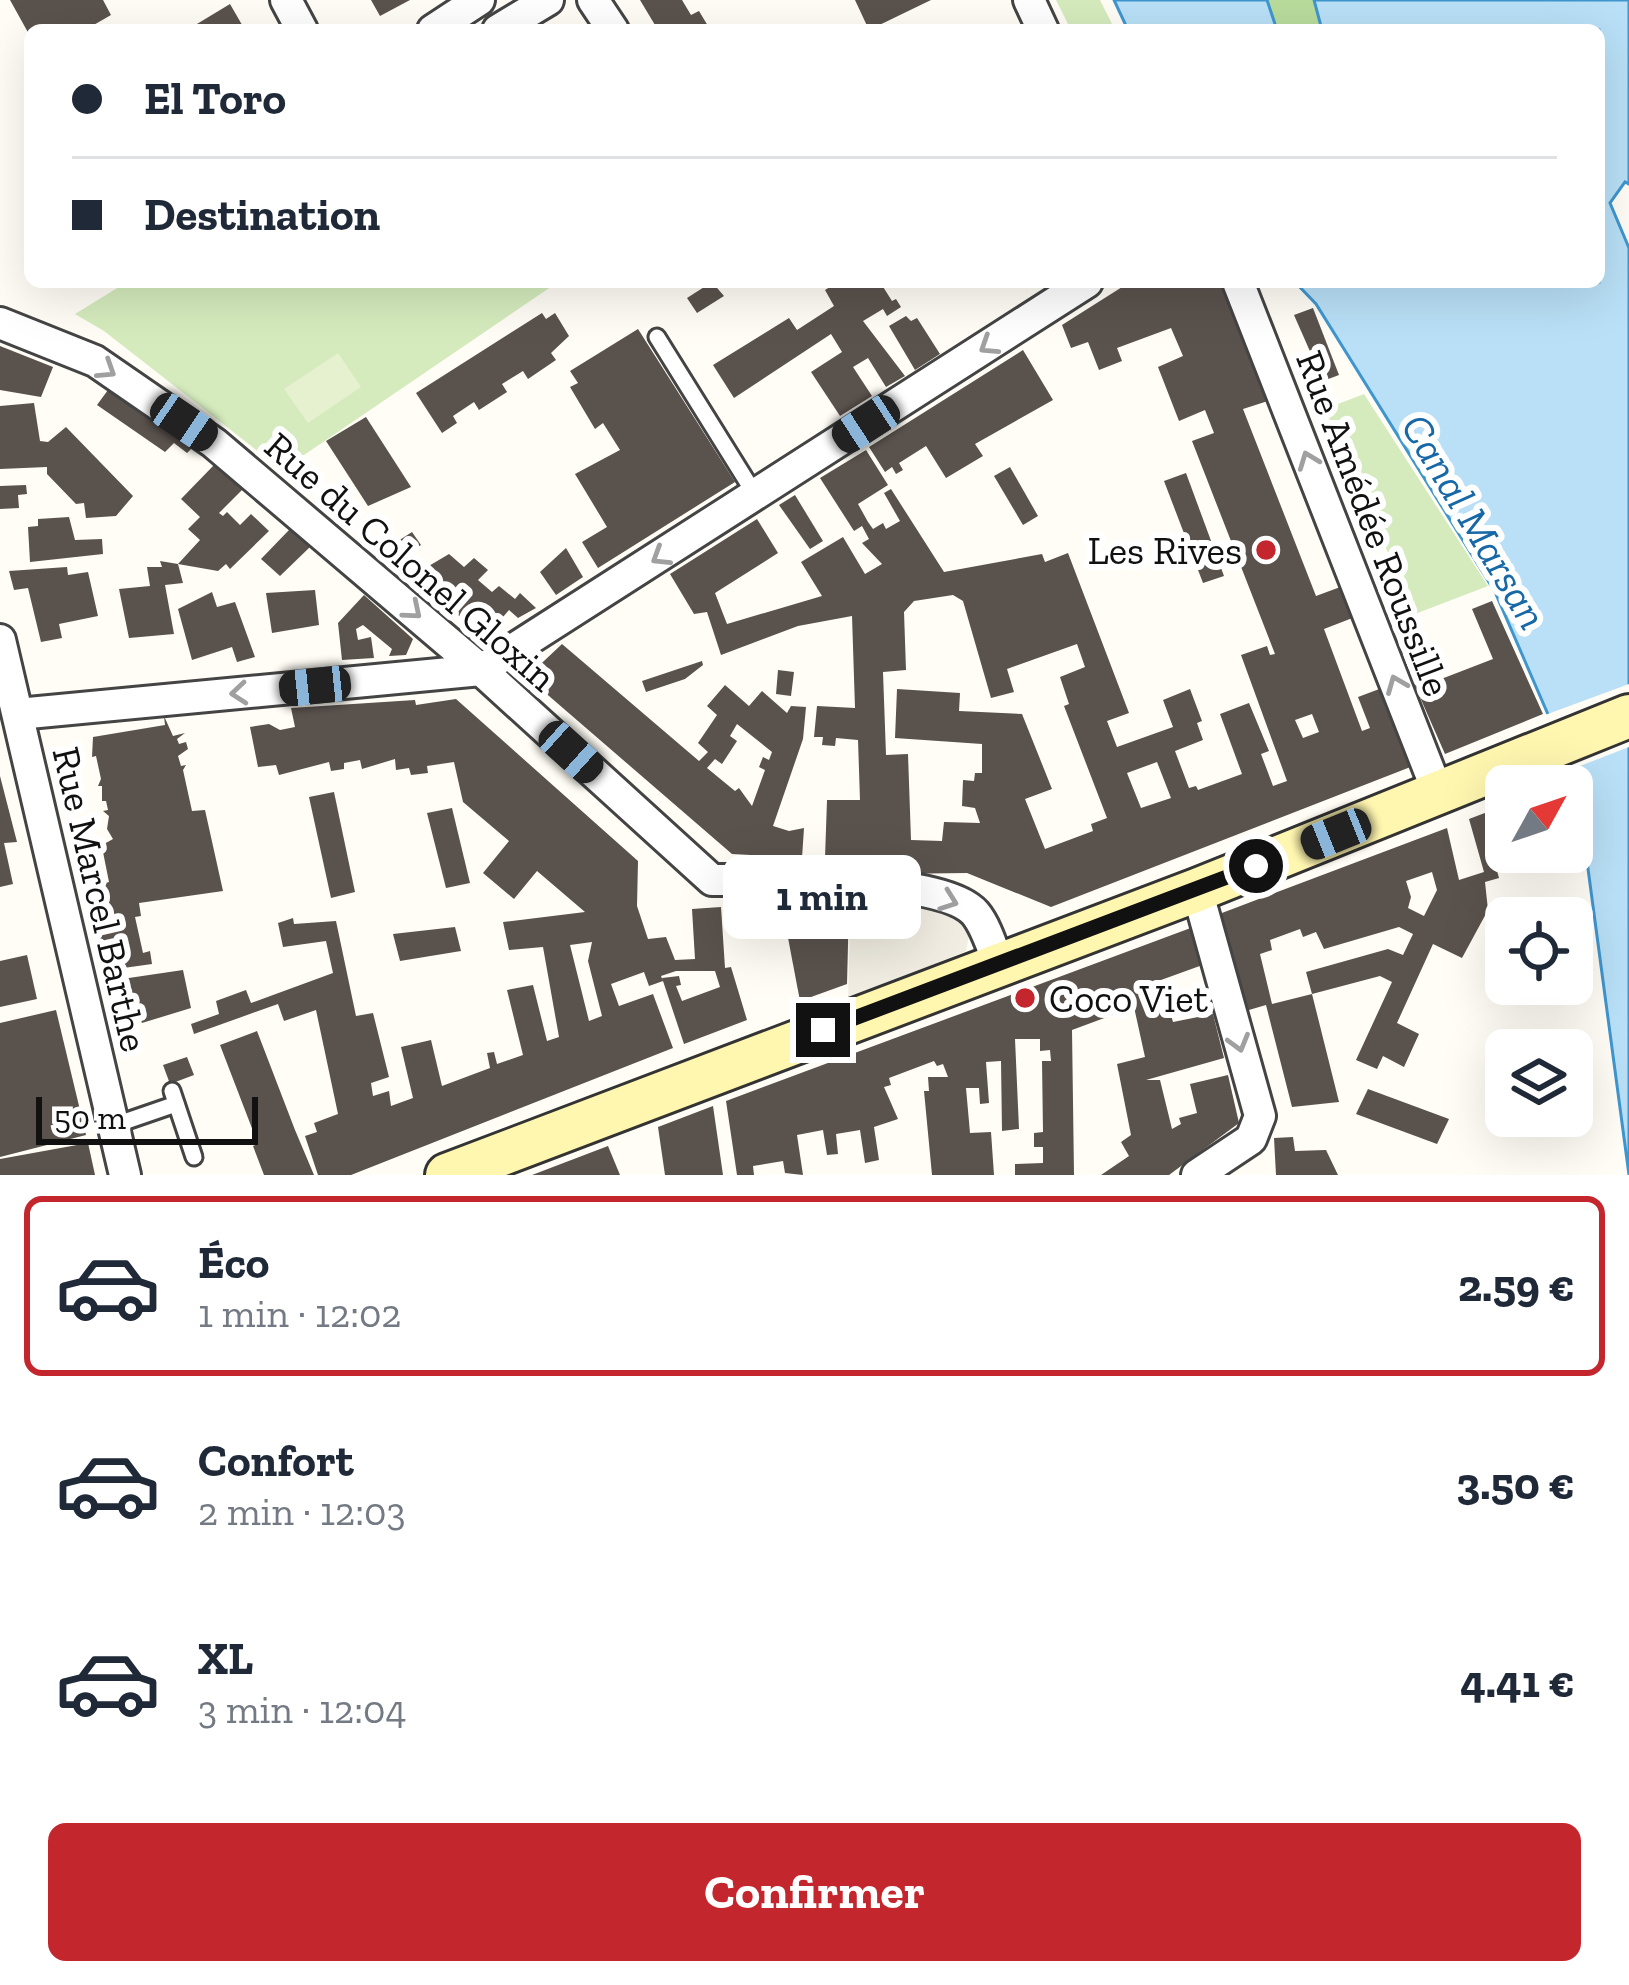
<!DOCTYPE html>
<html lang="fr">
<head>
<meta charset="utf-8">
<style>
	body { margin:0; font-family:"Zilla Slab",serif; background:#f2f2f3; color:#1f2937; height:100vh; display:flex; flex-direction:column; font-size:45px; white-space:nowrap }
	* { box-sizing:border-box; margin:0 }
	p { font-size:39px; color:#747a83 }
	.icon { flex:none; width:66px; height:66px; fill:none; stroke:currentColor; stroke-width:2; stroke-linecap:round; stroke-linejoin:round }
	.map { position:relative; height:1175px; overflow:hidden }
	.drawer { display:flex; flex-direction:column; background:#fff; flex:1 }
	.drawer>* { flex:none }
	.guide { position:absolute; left:24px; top:24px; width:1581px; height:264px; border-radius:18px; box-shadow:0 12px 48px #0002; display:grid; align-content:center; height:264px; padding:0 48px; background:#fff }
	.needle { width:78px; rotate:50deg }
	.controls { position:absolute; left:1485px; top:765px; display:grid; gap:24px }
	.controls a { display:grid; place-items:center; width:108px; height:108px; border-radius:18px; background:#fff; box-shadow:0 12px 48px #0002; font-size:60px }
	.scale { position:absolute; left:36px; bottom:30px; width:222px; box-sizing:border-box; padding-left:12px; border:6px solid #111; border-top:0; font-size:33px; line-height:42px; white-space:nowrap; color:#111; -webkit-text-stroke:9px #fff; paint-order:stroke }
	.end { position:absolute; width:54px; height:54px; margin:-27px; border:15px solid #111; background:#fff; box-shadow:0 0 0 6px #fff }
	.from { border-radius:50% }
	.bubble { position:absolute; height:84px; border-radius:18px; background:#fff; box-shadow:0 12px 48px #0002; font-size:39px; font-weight:800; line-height:84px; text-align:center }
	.car { position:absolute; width:36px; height:72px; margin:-36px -18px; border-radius:15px; box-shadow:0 0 9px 3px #0007; background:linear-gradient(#222 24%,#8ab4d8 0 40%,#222 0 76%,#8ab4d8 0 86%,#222 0) }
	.guide b { display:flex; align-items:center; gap:42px; height:114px; font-size:45px }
	.guide b+b { border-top:3px solid #e0e1e3 }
	.guide i { width:30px; height:30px; background:#1f2937 }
	ul { padding:21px 0 0; list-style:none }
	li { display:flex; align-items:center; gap:36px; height:180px; margin:0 24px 18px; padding:0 24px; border:6px solid transparent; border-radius:18px }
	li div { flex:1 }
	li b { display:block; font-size:45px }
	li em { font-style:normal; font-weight:800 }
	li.current { border-color:#c4262e }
	li>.icon { width:108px; height:108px; stroke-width:1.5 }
	.action { display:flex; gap:24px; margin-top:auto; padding:24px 48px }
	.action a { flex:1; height:138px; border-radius:18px; background:#c4262e; color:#fff; font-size:48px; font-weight:800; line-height:138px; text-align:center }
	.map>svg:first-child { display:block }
	.green { fill:#d5ebbd }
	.forest { fill:#b9dc9c }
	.pitch { fill:#e6f2cf }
	.plaza { fill:#f1ede2 }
	.water { fill:#b9e0f7; stroke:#3f96cf; stroke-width:3 }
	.pier { fill:#fffdf5 }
	.building { fill:#5a524d; fill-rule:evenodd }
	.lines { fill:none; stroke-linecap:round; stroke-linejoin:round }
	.service-casing { stroke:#444; stroke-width:21 }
	.minor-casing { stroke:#444; stroke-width:36 }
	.secondary-casing { stroke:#333; stroke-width:48 }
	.service { stroke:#fff; stroke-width:15 }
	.minor { stroke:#fff; stroke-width:30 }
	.secondary { stroke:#fff6b0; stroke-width:42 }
	.oneway { stroke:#a0a0a0 }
	.route { stroke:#111; stroke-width:15 }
	.poi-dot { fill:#c4262e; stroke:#fff; stroke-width:4.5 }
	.labels { text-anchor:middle; stroke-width:12; stroke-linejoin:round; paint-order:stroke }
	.street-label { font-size:39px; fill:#111; stroke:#fff }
	.poi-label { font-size:39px; fill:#111; stroke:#fff; text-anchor:end }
	.water-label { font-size:42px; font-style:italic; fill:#1768a6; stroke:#fff }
</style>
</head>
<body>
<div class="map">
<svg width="1629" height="1175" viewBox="0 0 1629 1175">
	<rect width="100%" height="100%" fill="#fffdf5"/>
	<!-- green -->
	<g class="green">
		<path d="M1056,0H1100L1115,30H1071Z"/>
		<path d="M127,282H558L282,470L104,331L75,314Z"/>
		<path d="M1364,394L1488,586L1415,614L1325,409Z"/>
	</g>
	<!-- forest -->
	<path class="forest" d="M1267,0H1314L1322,30H1277Z"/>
	<!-- pitch -->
	<path class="pitch" d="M338,353L361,387L308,423L284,389Z"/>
	<!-- plaza -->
	<path class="plaza" d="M851,890L944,903L971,924L966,951L848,1001Z"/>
	<!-- water -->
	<g class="water">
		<path d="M1114,0H1267L1277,30H1128Z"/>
		<path d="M1314,0H1629V184L1625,182L1610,203L1629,248V1175L1576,779L1495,592L1316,304L1295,282H1599V30H1322Z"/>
	</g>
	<!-- pier -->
	<path class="pier" d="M1629,684V747L1567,771L1545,715Z"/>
	<!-- building -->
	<g class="building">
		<path d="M10,0H103L111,15L85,30H30V36Z"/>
		<path d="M371,0H410L380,16Z"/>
		<path d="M640,0H682L691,15L699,11L708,26L658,30Z"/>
		<path d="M855,0H931L869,30Z"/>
		<path d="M230,4L245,30H187Z"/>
		<path d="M712,282L724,296L697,313L687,298Z"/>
		<path d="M838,282H880L892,301L896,299L901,307L887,316L883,309L863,321L905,376L886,387L868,358L853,367L872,396L840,416L811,372L842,352L831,334L734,398L713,365L789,318L797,330L834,306L825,290Z"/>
		<path d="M1130,282H1223L1271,400L1243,409L1316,596L1343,586L1355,617L1324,629L1362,731L1370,728L1358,697L1382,688L1413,766L1051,907L967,873L889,874L888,860L825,858L827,800H860L858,740L836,738L835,746L822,745L823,737H814L817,706L855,708L852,616L798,626L721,655L707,612L694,614L670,574L757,519L778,553L715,593L727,624L822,596L801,562L843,537L865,574L882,564L862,543L869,539L862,526L854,531L820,478L866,450L888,485L858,504L868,522L873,529L883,523L886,529L900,521L884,493L891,489L944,572L1042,554L1045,562L1068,553L1129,713L1107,721L1117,747L1173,727L1163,700L1190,689L1202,721L1197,723L1203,740L1175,751L1189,788L1196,786L1198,790L1242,774L1220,714L1249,703L1269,751L1261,754L1273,786L1287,781L1241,655L1267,646L1270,655L1275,654L1192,441L1214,433L1205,410L1179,421L1158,367L1183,356L1171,328L1117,348L1122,361L1099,370L1088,342L1071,348L1062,325ZM953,595L963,601L991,698L1014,692L1007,669L1077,644L1085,667L1060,677L1069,704L1064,706L1107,818L1091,824L1093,831L1045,849L1025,799L1052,789L1022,714L959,711L960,693L897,689L895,738L982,744V773H975L974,781L963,780L962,806L975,808L980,823L944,822L942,841L911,840L908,754L886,755L883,672L906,670L904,612L914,601ZM1312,714L1319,732L1303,738L1295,720ZM1157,762L1171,798L1141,808L1127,773Z"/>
		<path d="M1313,308L1339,375L1323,381L1294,315Z"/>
		<path d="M542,313L546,319L555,313L569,336L551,353L556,360L528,379L523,371L502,384L507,392L479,410L474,402L453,416L457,423L442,433L416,393Z"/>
		<path d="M906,316L911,321L917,318L940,354L915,370L889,326Z"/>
		<path d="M638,329L735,482L598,568L582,542L607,527L575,474L620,450L603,423L595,429L570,387L578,383L570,371Z"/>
		<path d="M0,346L53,367L41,397L0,390Z"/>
		<path d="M1023,350L1053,400L975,444L983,456L946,478L926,446L899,463L903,470L896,474L892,467L885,472L869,447Z"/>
		<path d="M108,390L157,416L193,447L187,453L174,443L165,452L97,405Z"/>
		<path d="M34,403L40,441L48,442L66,427L133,496L116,516L86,518L84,503L76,504L47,474V467L0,469V406Z"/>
		<path d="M366,417L411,487L368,506L326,441Z"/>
		<path d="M214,465L243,489L219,513L223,516L227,512L240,525L251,514L269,531L230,569L226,564L218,571L178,564L200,540L188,529L200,517L181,499Z"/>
		<path d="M1010,467L1038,516L1023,525L994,476Z"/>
		<path d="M1186,473L1224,576L1203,583L1164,481Z"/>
		<path d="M26,485L27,494L18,495L19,508L0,509V486Z"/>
		<path d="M795,495L823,541L810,549L779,505Z"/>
		<path d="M69,517L75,540L102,539L103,554L30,562L28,527L38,526V519Z"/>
		<path d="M290,529L310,547L280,576L261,559Z"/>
		<path d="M412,532L421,545L394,561L381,552Z"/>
		<path d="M566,548L583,577L556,595L540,572Z"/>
		<path d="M449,554L464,567L474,558L488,570L478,580L492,592L499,586L515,599L520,593L536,608L518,618L509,610L485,638L412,576Z"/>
		<path d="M160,561L178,564L183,583L165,585L174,634L129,638L119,589L150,586L147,567H162Z"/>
		<path d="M67,567L68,575L88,572L98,616L59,624L62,638L41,642L28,588L14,590L9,571Z"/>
		<path d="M315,590L319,625L272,633L266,593Z"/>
		<path d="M212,592L217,607L235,602L255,657L237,662L232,647L192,660L178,609Z"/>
		<path d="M364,595L413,639L406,655L389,656L392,649L363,625L356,629L358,640L371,637L374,658L342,660L338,623Z"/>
		<path d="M1492,601L1543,714L1445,754L1408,670L1428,662L1436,681L1493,659L1472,609Z"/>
		<path d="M562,644L699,761L708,752L698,743L717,715L707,706L725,685L749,706L762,691L787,713L791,706L806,707L803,739L773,826L789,831L804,828L802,858L732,854L527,677ZM737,724L772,752L769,760L763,757L759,767L765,770L752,806L739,788L735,791L707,768L715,759L722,764L737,741L730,736Z"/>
		<path d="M702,661L703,665L685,679L646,692L642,681Z"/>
		<path d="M778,670L794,672L791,696L776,694Z"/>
		<path d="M456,699L638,861L637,906L648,939L666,937L675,960L695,959L692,909L721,907L725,968L731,967L747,1020L684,1044L662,978L679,976L681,985L676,986L682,1001L720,987L715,971H676L661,976L663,981L649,986L644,972L611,984L619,1006L653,994L673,1048L351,1175H318L305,1136L317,1132L314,1123L338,1114L316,1010L284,1021L278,1004L194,1034L191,1024L219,1014L216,1001L246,990L251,1003L333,973L326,941L283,947L278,923L293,918L294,924L336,921L356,1016L373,1013L389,1077L371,1083L373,1096L389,1091L391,1106L413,1098L401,1047L431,1040L442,1086L490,1068L487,1053L494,1052L497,1064L523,1055L507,990L533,985L547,1041L559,1037L543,947L509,950L503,922L585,912L537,871L514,899L483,873L509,841L463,802L454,762L427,766L428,773L411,775L409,768L396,770L395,759L362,769L360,760L344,763V769L331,771L329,762L279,775L276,765L258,767L250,727L269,724L280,730L295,727L291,708L415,700L416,705ZM592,942L588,961L602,1016L589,1021L570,945Z"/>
		<path d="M164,716L173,736L185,733L177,739L179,744L186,742L188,749L178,756L181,766L186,765L183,770L192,811L205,810L223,891L139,903L141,916L135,917L143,953L150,951L152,964L102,971L88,909H93L89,888L109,882L103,852L97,845L98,840L104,844L113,839L107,829L109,816L103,811L108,810L106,801H102V786H98L101,779L96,756L92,757L93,737L165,725Z"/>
		<path d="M0,776L17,842L4,843L13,884L0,887Z"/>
		<path d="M334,792L355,892L331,898L309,797Z"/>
		<path d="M1506,805V852L1538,853L1496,867L1499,878L1485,882L1488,910L1462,958L1433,944L1397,1023L1419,1034L1404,1067L1383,1056L1377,1069L1356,1060L1392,982L1380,976L1312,994L1306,972L1388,949L1403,955L1413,934L1399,927L1324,949L1316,932L1303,937L1300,929L1270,940L1272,950L1260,954L1272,1004L1312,994L1339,1102L1292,1107L1266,1005L1242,1012L1214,916L1447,828L1459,880L1484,872L1469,819ZM1432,872L1437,890L1424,916L1408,908L1411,897L1406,881Z"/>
		<path d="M452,808L470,883L446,888L427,813Z"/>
		<path d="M781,901L849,905L847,984L800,1001Z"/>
		<path d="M1196,926L1208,963L1161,980L1173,1022L1213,1014L1224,1058L1146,1080H1160L1172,1129L1181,1124L1179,1118L1197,1113L1190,1084L1228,1075L1239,1123L1169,1175H1101L1129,1156L1121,1142L1131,1135L1117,1064L1145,1057L1134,1007L1072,1030L1074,1175H1015V1164L1043,1163V1147H1034V1133L1043,1132L1042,1061H1051L1050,1050L1040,1051V1039H1015L1019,1129L1002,1131L1001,1061L986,1062L989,1103L980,1104L979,1088H966L970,1133L991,1132L994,1175H932L924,1091H929L928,1077H948L943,1064L937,1066L934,1061L889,1078L891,1085L884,1087L898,1119L874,1127L879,1160L865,1163L860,1130L836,1134L838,1154L827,1155L823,1130L797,1135L803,1175L785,1173L783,1161L753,1166L754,1175H737L726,1101Z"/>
		<path d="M455,927L461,951L400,961L393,934Z"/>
		<path d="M27,955L37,999L0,1007V961Z"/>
		<path d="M183,970L191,1008L142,1023L140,1017L132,1019L122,979Z"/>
		<path d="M56,1010L86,1135L0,1157V1023Z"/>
		<path d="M257,1031L295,1130L314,1175H264L253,1146L258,1144L220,1045Z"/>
		<path d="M187,1057L194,1075L170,1084L163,1065Z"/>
		<path d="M1368,1089L1449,1119L1437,1144L1356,1114Z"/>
		<path d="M713,1106L723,1175H665L658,1127Z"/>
		<path d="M1293,1137L1295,1151L1326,1150L1338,1175H1276L1274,1138Z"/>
		<path d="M88,1143L95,1175H0V1159Z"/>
		<path d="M608,1146L620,1175H532Z"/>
	</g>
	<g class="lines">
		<defs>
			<g id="service">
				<path d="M657,337L756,496"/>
				<path d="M172,1091L194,1157"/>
				<path d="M115,1125L176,1104"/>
			</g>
			<g id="minor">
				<path d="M286,0L302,30"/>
				<path d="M593,0L613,30"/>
				<path d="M1029,0L1043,30"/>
				<path d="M433,30L479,0"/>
				<path d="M498,30L548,0"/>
				<path d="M1238,282L1438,793"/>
				<path d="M0,323L95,361L214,443L481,670L712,880C764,880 941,875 975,913C986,926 992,947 998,963"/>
				<path d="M0,640L125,1175"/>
				<path d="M18,714L481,670L1087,282"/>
				<path d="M1197,890L1260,1116L1251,1139L1197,1175"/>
			</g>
			<path id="secondary" d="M447,1175L1197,890L1629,716"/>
		</defs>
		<!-- service casing -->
		<use href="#service" class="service-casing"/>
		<!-- minor casing -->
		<use href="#minor" class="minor-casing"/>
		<!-- secondary casing -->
		<use href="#secondary" class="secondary-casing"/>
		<!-- service -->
		<use href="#service" class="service"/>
		<!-- minor -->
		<use href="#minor" class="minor"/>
		<!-- secondary -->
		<use href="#secondary" class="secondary"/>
	</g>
	<!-- one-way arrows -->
	<defs><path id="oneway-chevron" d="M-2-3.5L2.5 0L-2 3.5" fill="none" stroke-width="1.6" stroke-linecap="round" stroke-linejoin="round" transform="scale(3)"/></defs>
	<g class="oneway">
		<use href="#oneway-chevron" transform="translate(988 346) rotate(147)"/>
		<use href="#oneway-chevron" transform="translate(107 370) rotate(33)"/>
		<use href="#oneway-chevron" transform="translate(1308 460) rotate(-111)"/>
		<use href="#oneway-chevron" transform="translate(660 557) rotate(148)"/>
		<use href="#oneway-chevron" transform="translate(413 611) rotate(40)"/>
		<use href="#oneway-chevron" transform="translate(1396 684) rotate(-112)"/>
		<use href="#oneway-chevron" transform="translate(239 693) rotate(175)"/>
		<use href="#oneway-chevron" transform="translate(949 901) rotate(20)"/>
		<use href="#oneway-chevron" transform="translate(1239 1043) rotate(74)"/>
	</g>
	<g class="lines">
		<!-- route -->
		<path class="route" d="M823,1030L1256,866"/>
	</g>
	<!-- markers -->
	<g class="poi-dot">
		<circle cx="1266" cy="550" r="12"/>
		<circle cx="1025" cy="998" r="12"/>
	</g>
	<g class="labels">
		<!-- street labels -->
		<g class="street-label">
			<text transform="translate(1374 523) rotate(69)" y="14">Rue Amédée Roussille</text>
			<text transform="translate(411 561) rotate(41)" y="14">Rue du Colonel Gloxin</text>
			<text transform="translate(101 899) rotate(77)" y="14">Rue Marcel Barthe</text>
		</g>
		<!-- poi labels -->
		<g class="poi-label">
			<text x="1242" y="564">Les Rives</text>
			<text x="1049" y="1012" text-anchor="start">Coco Viet</text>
		</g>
		<!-- water labels -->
		<g class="water-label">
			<text transform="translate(1475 521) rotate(59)" y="15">Canal Marsan</text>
		</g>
	</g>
</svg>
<div class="controls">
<a><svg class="needle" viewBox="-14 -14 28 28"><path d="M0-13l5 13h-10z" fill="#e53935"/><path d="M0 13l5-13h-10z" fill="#747a83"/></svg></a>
<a><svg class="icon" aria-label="locate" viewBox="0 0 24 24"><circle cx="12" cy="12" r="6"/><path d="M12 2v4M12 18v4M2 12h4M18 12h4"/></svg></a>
<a><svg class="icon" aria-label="layers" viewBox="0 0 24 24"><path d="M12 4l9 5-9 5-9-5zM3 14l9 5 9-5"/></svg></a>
</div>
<div class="scale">50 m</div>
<i class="end from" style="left:1256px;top:866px"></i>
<i class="end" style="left:823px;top:1030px"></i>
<div class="bubble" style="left:723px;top:855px;width:198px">1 min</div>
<i class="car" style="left:184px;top:422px;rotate:124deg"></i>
<i class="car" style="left:866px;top:424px;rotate:237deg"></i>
<i class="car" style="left:315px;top:686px;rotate:264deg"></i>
<i class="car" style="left:571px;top:752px;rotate:132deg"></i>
<i class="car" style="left:1336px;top:834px;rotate:248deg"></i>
<div class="guide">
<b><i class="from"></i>El Toro</b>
<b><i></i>Destination</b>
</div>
</div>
<section class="drawer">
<ul>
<li class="current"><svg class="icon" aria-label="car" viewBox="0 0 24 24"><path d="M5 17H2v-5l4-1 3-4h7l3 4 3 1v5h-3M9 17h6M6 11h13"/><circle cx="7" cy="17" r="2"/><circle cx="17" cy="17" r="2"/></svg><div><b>Éco</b><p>1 min · 12:02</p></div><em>2.59 €</em></li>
<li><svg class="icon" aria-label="car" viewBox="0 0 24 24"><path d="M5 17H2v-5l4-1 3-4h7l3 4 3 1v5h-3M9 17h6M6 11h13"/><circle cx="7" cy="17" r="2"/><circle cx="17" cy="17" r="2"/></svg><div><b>Confort</b><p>2 min · 12:03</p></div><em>3.50 €</em></li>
<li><svg class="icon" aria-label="car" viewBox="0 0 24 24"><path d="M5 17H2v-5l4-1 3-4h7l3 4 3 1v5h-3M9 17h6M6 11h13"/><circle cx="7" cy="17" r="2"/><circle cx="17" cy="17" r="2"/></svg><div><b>XL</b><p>3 min · 12:04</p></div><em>4.41 €</em></li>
</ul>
<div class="action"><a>Confirmer</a></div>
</section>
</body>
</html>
